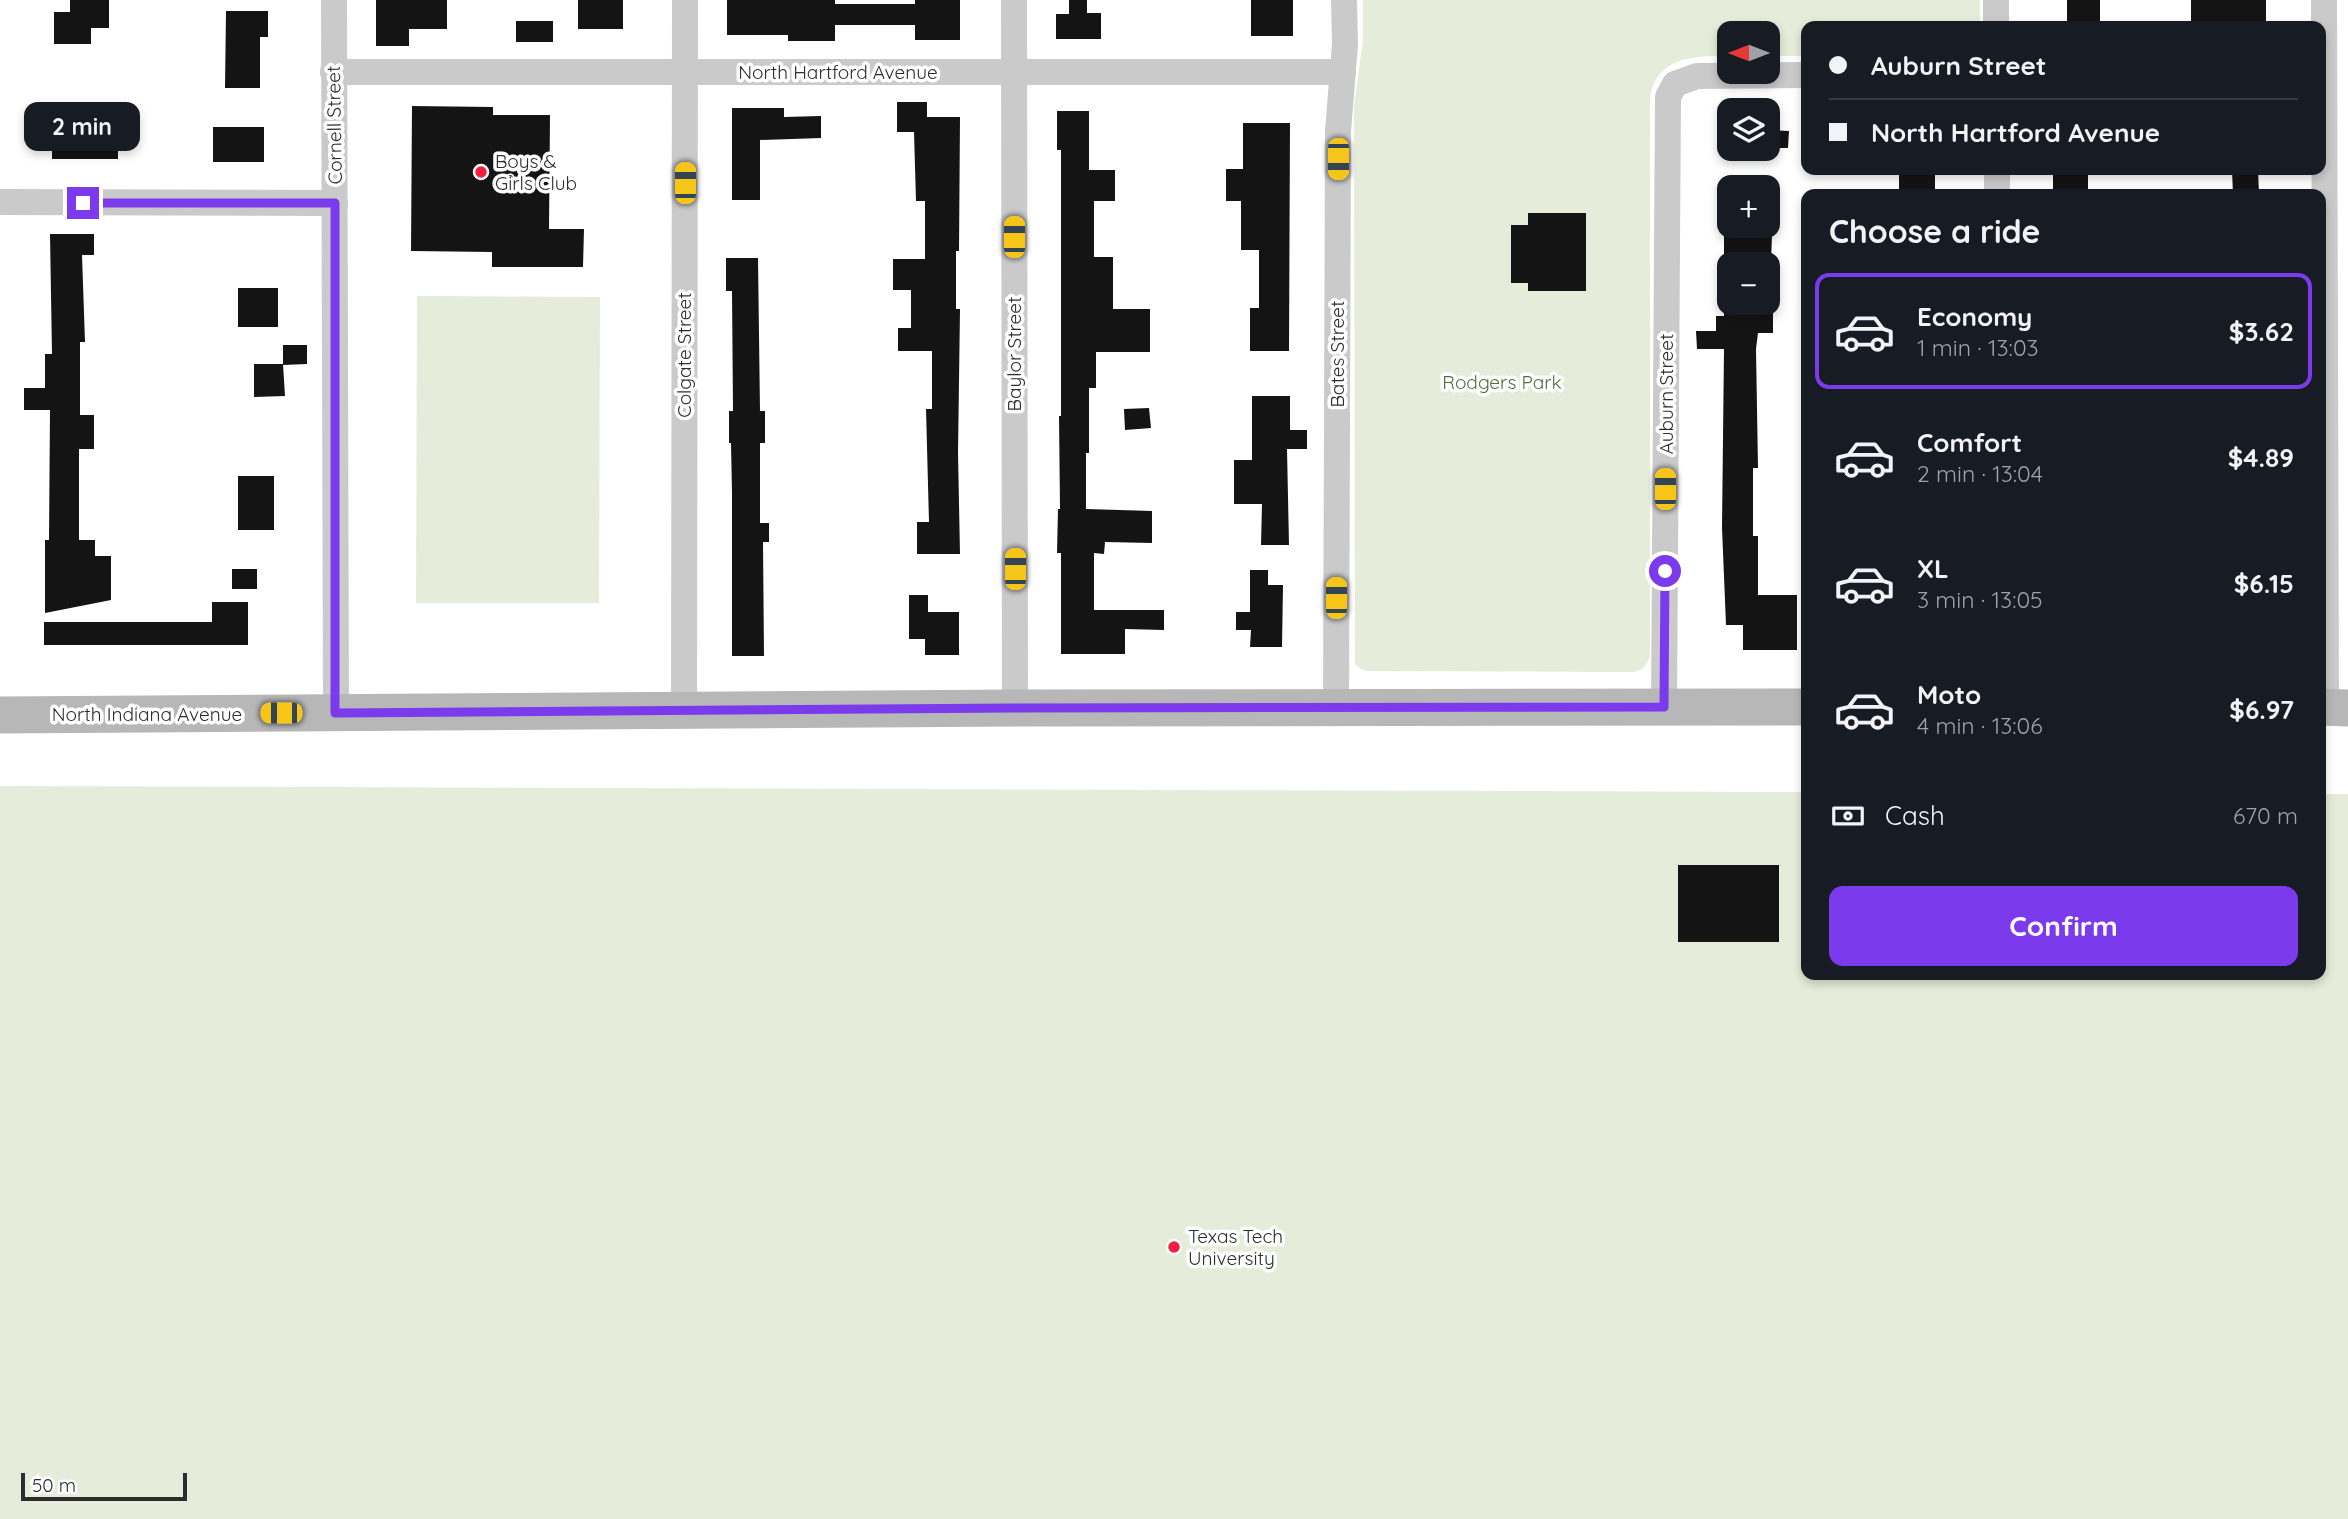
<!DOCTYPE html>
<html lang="en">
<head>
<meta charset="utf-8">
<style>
	body { margin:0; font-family:Quicksand,sans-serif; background:#242831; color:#f1f3f6; height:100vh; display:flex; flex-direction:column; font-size:26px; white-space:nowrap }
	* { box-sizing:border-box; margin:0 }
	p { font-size:23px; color:#9ea1a6 }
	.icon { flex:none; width:38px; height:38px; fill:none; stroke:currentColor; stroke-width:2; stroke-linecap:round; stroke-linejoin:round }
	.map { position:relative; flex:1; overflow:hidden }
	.details { position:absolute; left:1801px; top:189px; width:525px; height:791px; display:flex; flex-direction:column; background:#171b24; border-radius:14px; box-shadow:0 4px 10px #0003 }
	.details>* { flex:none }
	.top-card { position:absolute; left:1801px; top:21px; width:525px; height:154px; border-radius:14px; box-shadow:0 4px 10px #0003; display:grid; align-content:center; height:154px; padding:0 28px; background:#171b24 }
	.needle { width:46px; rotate:270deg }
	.tools { position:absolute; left:1717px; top:21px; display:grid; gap:14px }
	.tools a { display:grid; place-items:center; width:63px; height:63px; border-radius:14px; background:#171b24; box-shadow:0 4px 10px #0003; font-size:35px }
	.scale { position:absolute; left:21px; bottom:18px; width:166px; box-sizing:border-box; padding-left:7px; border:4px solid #2d2d2d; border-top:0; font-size:19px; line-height:24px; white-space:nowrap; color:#2d2d2d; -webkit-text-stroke:5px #fff; paint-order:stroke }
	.end { position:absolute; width:32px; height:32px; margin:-16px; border:9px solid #7c3aed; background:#fff; box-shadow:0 0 0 4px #fff }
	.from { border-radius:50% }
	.bubble { position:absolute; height:49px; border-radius:14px; background:#171b24; box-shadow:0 4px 10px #0003; font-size:23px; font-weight:800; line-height:49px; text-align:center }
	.car { position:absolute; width:21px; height:42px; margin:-21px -10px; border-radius:9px; box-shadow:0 0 5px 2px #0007; background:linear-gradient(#f5c518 24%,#345 0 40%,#f5c518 0 76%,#345 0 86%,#f5c518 0) }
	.top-card b { display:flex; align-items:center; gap:24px; height:66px; font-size:26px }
	.top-card b+b { border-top:2px solid #363941 }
	.top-card i { width:18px; height:18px; background:#f1f3f6 }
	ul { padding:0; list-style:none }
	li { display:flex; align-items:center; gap:21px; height:116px; margin:0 14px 10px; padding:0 14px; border:4px solid transparent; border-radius:14px }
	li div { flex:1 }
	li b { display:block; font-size:26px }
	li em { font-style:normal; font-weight:800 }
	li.current { border-color:#7c3aed }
	li>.icon { width:63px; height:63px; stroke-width:1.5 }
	h2 { padding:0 28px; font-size:32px; line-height:84px }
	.pay { display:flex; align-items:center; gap:18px; height:77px; padding:0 28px; font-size:26px }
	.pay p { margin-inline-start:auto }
	.action { display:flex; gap:14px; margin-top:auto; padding:14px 28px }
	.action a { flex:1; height:80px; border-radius:14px; background:#7c3aed; color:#fff; font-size:28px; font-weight:800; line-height:80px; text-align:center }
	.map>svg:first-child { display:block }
	.green { fill:#e5ecd9 }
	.building { fill:#141414 }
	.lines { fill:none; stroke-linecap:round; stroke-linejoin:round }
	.minor { stroke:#cacaca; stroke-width:26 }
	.secondary { stroke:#b7b7b7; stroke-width:37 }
	.route { stroke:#7c3aed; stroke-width:9 }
	.poi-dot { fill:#f41f40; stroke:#fff; stroke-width:2.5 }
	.labels { text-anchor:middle; stroke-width:7; stroke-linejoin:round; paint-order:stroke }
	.street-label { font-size:19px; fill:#2d2d2d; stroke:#fff }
	.poi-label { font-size:19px; fill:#2d2d2d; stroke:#fff; text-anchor:start }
	.park-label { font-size:19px; fill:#546c37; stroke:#fff }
</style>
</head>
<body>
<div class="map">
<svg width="2348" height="1519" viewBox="0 0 2348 1519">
	<rect width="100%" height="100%" fill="#fff"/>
	<!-- green -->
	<g class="green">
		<path d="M1363,0H1980V26H1806V56H1768V33H1729V56C1695,56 1658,55 1650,97V657L1643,669L1634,672L1367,671L1361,669L1355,664L1354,106L1363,40Z"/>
		<path d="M417,296L600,297L599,603H416Z"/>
		<path d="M0,786L1806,792V975H2320L2321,794H2348V1519H0Z"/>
	</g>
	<!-- building -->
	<g class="building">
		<path d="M70,0H109V28H91V44H54V12H70Z"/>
		<path d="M376,0H447V29H409V46H376Z"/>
		<rect x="578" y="0" width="45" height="29"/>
		<path d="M727,0H835V4H915V0H960V40H915V25H835V41H788V35H727Z"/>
		<path d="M1069,0H1087V13H1101V39H1056V14H1069Z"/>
		<rect x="1251" y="0" width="42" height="36"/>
		<rect x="2067" y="0" width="33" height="26"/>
		<rect x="2191" y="0" width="75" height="26"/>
		<path d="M226,11H268V37H260V88H225Z"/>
		<rect x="516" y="21" width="37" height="21"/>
		<path d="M897,102H927V117H960L959,251H956V309H960L958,453L960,554H917V522H929L926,409H932V351H898V328H911V290H893V259H925V201H916L914,132H897Z"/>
		<path d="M412,106L493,107V115H550L549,229H584L583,267H492V252L411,251Z"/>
		<path d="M732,108H784V117L821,116V138L760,140V200H732Z"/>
		<path d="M52,110H101V132H118V159H52Z"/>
		<path d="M1057,111H1089V170H1115V201H1094V257H1113V309H1150V352H1096V388H1089V453H1086V509L1152,511V543L1105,542L1104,554L1094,553V610H1164V630L1125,629V654H1061V553H1057L1058,509H1060L1059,416H1061V150H1057Z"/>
		<path d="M1243,123H1290L1289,351H1250V308H1259V250H1241V201H1226V169H1243Z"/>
		<rect x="213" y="127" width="51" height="35"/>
		<path d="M1768,130L1789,131L1788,148H1768Z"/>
		<rect x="2053" y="170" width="35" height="22"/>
		<path d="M2232,170H2258L2259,194H2233Z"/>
		<rect x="1899" y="173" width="36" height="21"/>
		<path d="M1528,213H1586V291H1528V283H1511V225H1528Z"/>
		<path d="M50,234H94V255H82L85,342H80V415H94V449H79V540H95V556H111V600L45,613V540H49L50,410H24V388H45V354H52Z"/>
		<path d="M1724,234H1772L1771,264H1724Z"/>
		<path d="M726,258H758L760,411H765V443H760V523H769V542H763L764,656H732V493L731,443H729V411H733L732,291H726Z"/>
		<rect x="238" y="288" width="40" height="39"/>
		<path d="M1724,303H1773V333H1758L1756,349L1758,468H1753V536H1758V595H1797V650H1743V625H1726L1722,528L1724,349H1697L1696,331H1716V316H1724Z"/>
		<path d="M283,345H307V364L283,365Z"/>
		<path d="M254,364H283L285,396L254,397Z"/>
		<path d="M1252,396H1290V430H1307V449H1287L1289,545H1261L1262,504H1234V460H1252Z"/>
		<path d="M1149,408L1151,428L1125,430L1124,409Z"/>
		<rect x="238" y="476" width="36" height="54"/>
		<rect x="232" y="569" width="25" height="20"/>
		<path d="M1250,570H1268V585H1283L1282,647H1250L1251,630H1236V612H1250Z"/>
		<path d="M909,595H928V612H959V655H925V639H909Z"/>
		<path d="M212,602H248V645H44V622H212Z"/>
		<rect x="1678" y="865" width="101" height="77"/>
	</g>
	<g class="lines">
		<!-- minor -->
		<g class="minor">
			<path d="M334,0L336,713"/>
			<path d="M1014,0L1015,708"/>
			<path d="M1996,0V26"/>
			<path d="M2324,0L2326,708"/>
			<path d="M333,72H1343"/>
			<path d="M1997,170V194"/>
			<path d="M0,202L335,203"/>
			<path d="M1664,707L1668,97L1675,84L1697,76L1806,75"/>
			<path d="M1336,708L1338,131L1345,44L1344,0"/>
			<path d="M684,710L685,0"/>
		</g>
		<!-- secondary -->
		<g class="secondary">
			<path d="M2320,707L2348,708"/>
			<path d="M0,715L1015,708L1806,707"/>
		</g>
	</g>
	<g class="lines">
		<!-- route -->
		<path class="route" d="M83,203H335V713L1015,708L1664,707L1665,571"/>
	</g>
	<!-- markers -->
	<g class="poi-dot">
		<circle cx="481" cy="172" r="7"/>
		<circle cx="1174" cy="1247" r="7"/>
	</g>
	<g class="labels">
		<!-- street labels -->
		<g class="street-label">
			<text x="838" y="79">North Hartford Avenue</text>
			<text transform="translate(334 125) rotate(-91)" y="7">Cornell Street</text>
			<text transform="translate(1014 354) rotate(-90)" y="7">Baylor Street</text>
			<text transform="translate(1337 354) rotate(-90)" y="7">Bates Street</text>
			<text transform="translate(684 355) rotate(-90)" y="7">Colgate Street</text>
			<text transform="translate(1666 394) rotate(-90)" y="7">Auburn Street</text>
			<text x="147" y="721">North Indiana Avenue</text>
		</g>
		<!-- poi labels -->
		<g class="poi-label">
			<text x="495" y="168">Boys &amp;<tspan x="495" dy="22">Girls Club</tspan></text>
			<text x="1188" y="1243">Texas Tech<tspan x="1188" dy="22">University</tspan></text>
		</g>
		<!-- park labels -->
		<g class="park-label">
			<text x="1502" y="389">Rodgers Park</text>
		</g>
	</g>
</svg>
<div class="tools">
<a><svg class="needle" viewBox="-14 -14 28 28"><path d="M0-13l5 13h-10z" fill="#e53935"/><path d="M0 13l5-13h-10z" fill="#9ea1a6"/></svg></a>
<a><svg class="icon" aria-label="layers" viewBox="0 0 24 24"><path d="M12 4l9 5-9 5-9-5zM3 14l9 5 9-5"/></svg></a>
<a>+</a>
<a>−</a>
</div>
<div class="scale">50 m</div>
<i class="end from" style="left:1665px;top:571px"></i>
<i class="end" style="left:83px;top:203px"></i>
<div class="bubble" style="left:24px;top:102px;width:116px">2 min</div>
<i class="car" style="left:1338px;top:159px;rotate:180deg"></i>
<i class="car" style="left:685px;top:183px;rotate:0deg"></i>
<i class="car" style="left:1014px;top:237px;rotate:0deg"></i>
<i class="car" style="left:1665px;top:489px;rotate:0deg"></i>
<i class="car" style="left:1015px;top:569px;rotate:0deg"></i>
<i class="car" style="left:1336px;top:598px;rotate:0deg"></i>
<i class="car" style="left:281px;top:713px;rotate:270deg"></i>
<div class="top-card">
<b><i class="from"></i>Auburn Street</b>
<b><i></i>North Hartford Avenue</b>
</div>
<section class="details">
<h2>Choose a ride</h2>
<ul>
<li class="current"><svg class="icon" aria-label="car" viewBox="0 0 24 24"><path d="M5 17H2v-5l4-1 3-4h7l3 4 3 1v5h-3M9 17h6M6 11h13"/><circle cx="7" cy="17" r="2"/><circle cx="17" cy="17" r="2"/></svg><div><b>Economy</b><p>1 min · 13:03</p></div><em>$3.62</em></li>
<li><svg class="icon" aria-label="car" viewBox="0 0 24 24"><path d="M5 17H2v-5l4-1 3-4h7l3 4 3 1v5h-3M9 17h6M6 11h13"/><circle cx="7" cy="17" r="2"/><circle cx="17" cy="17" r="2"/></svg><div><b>Comfort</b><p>2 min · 13:04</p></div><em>$4.89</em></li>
<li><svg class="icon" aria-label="car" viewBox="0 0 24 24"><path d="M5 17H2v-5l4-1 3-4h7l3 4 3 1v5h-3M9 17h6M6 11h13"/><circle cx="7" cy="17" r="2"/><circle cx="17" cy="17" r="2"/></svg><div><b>XL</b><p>3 min · 13:05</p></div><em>$6.15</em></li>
<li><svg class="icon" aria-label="car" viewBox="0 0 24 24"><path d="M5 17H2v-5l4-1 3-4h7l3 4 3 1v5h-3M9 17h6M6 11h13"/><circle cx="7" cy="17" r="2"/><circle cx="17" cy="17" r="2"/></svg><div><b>Moto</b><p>4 min · 13:06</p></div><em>$6.97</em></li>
</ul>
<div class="pay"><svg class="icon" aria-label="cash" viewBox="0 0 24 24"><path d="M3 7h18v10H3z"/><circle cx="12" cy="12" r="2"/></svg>Cash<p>670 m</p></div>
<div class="action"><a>Confirm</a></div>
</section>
</div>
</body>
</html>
